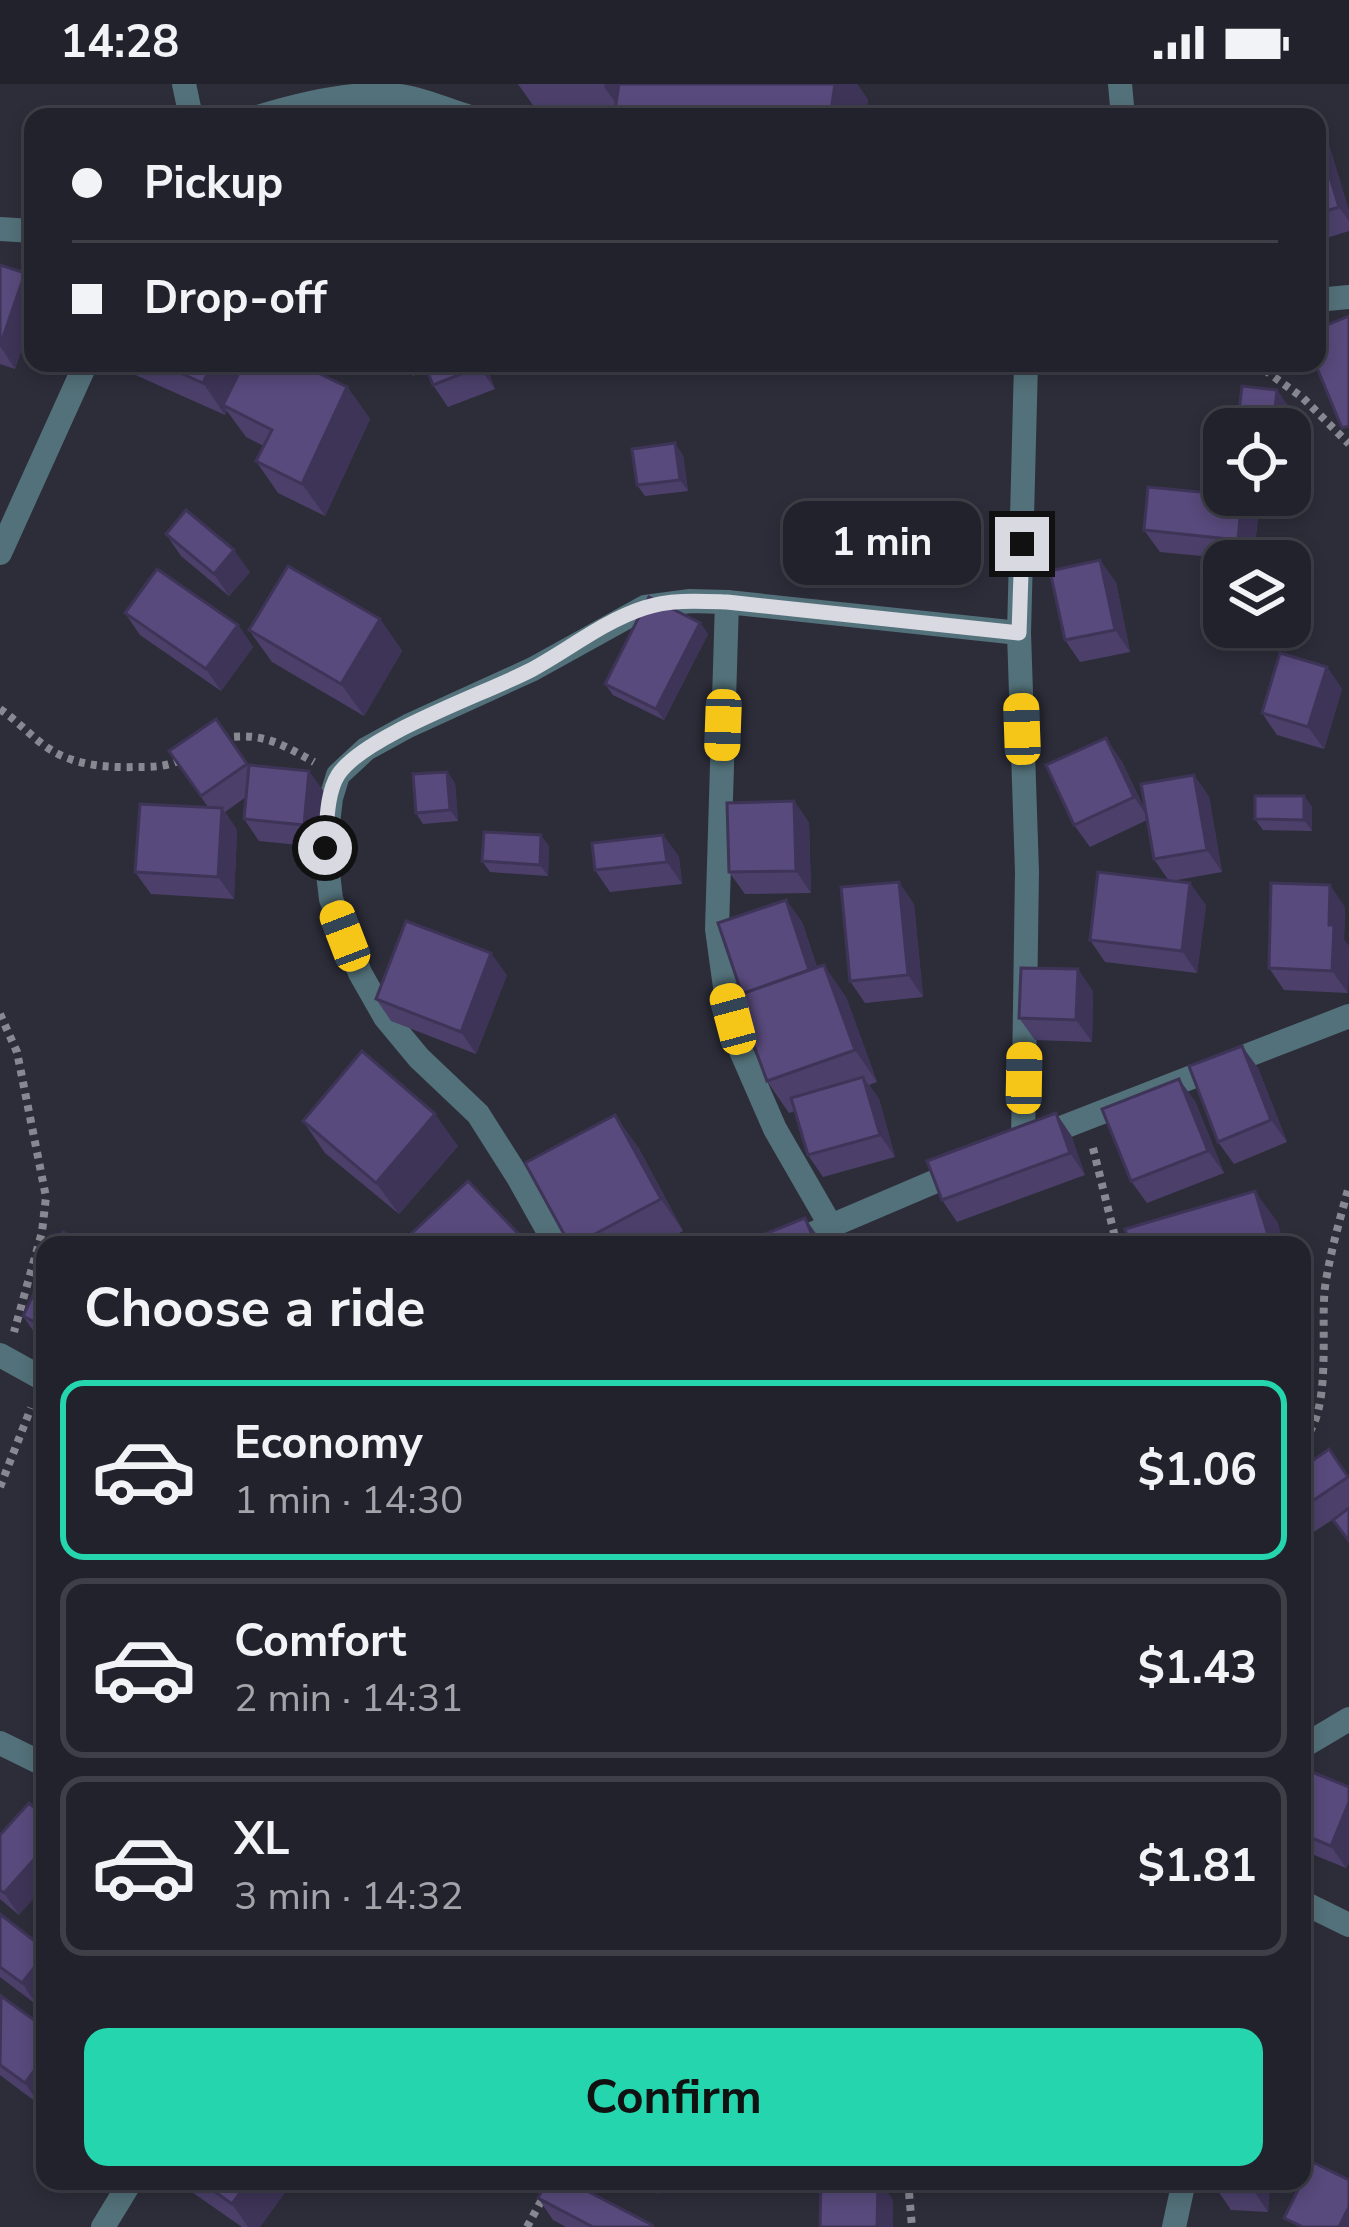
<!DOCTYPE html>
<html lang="en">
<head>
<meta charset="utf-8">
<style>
	body { margin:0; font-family:"Nunito Sans",sans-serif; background:#2a2a34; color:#f1f3f6; height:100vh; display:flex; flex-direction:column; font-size:45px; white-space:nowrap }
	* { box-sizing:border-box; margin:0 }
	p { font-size:39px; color:#a2a4a9 }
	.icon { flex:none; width:66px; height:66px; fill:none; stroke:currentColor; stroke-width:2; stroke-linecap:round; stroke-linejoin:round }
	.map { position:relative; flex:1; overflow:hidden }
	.sheet { position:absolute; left:36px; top:1152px; width:1275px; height:954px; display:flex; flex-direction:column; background:#22222c; border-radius:24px; box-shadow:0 6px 18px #0003,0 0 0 3px #3f3f48 }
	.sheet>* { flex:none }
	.guide { position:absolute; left:24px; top:24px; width:1302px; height:264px; border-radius:24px; box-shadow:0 6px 18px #0003,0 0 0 3px #3f3f48; display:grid; align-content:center; height:264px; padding:0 48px; background:#22222c }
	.buttons { position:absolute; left:1203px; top:324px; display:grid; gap:24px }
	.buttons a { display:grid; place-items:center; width:108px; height:108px; border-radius:24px; background:#22222c; box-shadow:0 6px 18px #0003,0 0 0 3px #3f3f48; font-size:60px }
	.end { position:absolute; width:54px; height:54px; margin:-27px; border:15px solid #d8d9e1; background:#111; box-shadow:0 0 0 6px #111 }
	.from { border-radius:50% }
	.bubble { position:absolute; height:84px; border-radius:24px; background:#22222c; box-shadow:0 6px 18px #0003,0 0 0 3px #3f3f48; font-size:39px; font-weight:700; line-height:84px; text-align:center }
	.car { position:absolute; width:36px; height:72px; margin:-36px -18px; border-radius:15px; box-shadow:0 0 9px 3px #0007; background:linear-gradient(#f5c518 24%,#345 0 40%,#f5c518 0 76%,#345 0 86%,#f5c518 0) }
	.guide b { display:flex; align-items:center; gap:42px; height:114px; font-size:45px }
	.guide b+b { border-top:3px solid #3f3f48 }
	.guide i { width:30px; height:30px; background:#f1f3f6 }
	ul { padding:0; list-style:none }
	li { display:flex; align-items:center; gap:36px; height:180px; margin:0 24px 18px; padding:0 24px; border:6px solid #3f3f48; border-radius:24px }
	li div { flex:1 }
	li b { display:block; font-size:45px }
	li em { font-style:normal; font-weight:700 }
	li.on { border-color:#25d5ae }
	li>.icon { width:108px; height:108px; stroke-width:1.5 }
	h2 { padding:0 48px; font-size:54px; line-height:144px }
	.cta { display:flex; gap:24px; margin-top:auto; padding:24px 48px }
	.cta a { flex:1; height:138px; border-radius:24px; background:#25d5ae; color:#111; font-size:48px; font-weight:700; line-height:138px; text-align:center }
	.status { display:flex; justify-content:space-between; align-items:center; height:84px; padding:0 60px; background:#22222c; direction:ltr }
	.status svg { height:33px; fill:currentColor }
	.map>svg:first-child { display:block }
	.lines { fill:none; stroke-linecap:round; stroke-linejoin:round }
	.path { stroke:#878892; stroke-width:8; stroke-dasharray:6 6; stroke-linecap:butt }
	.minor { stroke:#53717a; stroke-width:24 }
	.wall { fill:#4c406b }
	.shaded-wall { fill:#3e3457 }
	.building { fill:#584a7c; stroke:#3e3457; stroke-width:3 }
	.route { stroke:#d8d9e1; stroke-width:15 }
</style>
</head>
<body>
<div class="status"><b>14:28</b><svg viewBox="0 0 49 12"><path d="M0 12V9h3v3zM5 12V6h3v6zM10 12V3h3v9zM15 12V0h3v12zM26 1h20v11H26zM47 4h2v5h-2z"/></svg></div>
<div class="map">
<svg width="1349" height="2143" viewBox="0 0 1349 2143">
	<rect width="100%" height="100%" fill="#2d2d3a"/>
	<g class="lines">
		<!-- path -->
		<g class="path">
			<path d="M1255,279L1303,314L1349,360"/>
			<path d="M0,625C16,636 29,650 45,662C71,681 105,684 137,683C152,683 170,683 183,674"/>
			<path d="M222,654C262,648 280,659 314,678"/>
			<path d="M0,930L17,968L46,1113L42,1148L14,1248"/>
			<path d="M1093,1064L1117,1161"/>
			<path d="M1302,1357C1333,1330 1320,1243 1325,1203C1330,1169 1340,1135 1349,1102"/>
			<path d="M0,1403L31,1324"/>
			<path d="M908,2097L912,2143"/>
			<path d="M527,2143L552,2097"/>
		</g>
		<!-- minor -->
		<g class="minor">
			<path d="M184,0L191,33"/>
			<path d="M1120,0L1123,33"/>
			<path d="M258,33C300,20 362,5 406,13C428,17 449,27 470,33"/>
			<path d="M0,145L33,147"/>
			<path d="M1317,216L1349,213"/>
			<path d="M0,469L86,279"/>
			<path d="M727,518L717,845L725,903L741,967L775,1045L832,1144"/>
			<path d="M1038,1053L1349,932"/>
			<path d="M1023,1059L1027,788L1019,549L1026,279"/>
			<path d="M556,1161L518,1093L478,1030L419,974L385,933L360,889L331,815L325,764L331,714L338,691L366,665L408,642L533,585L645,523L690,517L727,518L1019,549"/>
			<path d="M786,1161L962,1086"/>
			<path d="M0,1271L45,1296"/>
			<path d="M0,1659L45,1681"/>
			<path d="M1302,1663L1349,1635"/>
			<path d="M1302,1818L1349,1841"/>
			<path d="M103,2143L131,2097"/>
			<path d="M1174,2143L1184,2097"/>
		</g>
	</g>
	<!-- wall -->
	<g class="wall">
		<path d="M518,0H857L868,16L865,33H613L535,24Z"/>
		<path d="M1317,37L1325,48L1349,127V147L1317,157Z"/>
		<path d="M0,181L33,201V232L15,285L0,280Z"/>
		<path d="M124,279H297L347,303L370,335L325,432L278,409L256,377L264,362L246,353L227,327L225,331L131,289Z"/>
		<path d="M404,279H485L495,305L448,323L433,301L427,286L413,292Z"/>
		<path d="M683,371L688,407L645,412L637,401Z"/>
		<path d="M1242,412L1258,434L1253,477L1160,468L1144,446Z"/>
		<path d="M166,450L250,488L229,512L181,472Z"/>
		<path d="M1116,498L1130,568L1080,578L1065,556Z"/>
		<path d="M125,529L238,541L253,563L221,607L140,551Z"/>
		<path d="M380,535L402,567L364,632L272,578L249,546Z"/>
		<path d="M700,539L708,550L664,636L613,611L605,600Z"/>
		<path d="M1327,583L1342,605L1324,665L1277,651L1262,629Z"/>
		<path d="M216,635L249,682L325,709L319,763L259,757L244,735L246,713L225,728L237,746L234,815L151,810L135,788L208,723L169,667Z"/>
		<path d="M1121,676L1145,726L1194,691L1209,713L1222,788L1171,797L1206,821L1197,889L1105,878L1090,856L1169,797L1154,775L1147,736L1090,763L1074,741Z"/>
		<path d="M447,688L455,699L458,737L423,740L416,729Z"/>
		<path d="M1304,712L1312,723V747L1263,746L1255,735Z"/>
		<path d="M794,717L809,739L811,809L745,810L729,788Z"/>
		<path d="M663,751L679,773L682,800L610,808L595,786Z"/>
		<path d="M549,762L548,792L490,788L482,777Z"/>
		<path d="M786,816L802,838L817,883L846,913L877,998L869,1001L879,1015L895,1073L823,1093L808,1071L795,1027L789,1029L767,997L742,910Z"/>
		<path d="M914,820L923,913L865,919L850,897Z"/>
		<path d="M1345,823L1344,856L1349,862L1348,909L1284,906L1269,884Z"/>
		<path d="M507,891L476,970L391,937L376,915Z"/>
		<path d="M1093,907L1092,958L1035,956L1019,934Z"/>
		<path d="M1258,984L1287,1058L1234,1080L1218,1058Z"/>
		<path d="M1195,1017L1224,1089L1147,1119L1131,1097Z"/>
		<path d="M303,1037L458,1062L399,1130L325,1069Z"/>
		<path d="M1071,1051L1085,1091L957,1138L942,1116Z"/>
		<path d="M638,1063L683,1147L656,1161H570Z"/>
		<path d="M45,1186V1257L38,1254L23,1232Z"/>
		<path d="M1302,1224L1309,1249L1302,1251Z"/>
		<path d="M1302,1293L1313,1311L1302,1318Z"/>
		<path d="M1329,1365L1349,1394V1457L1338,1432L1303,1455L1302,1454V1384Z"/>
		<path d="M1302,1684L1349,1703V1778L1346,1784L1302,1766Z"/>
		<path d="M0,1751L19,1831L0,1815Z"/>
		<path d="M0,1830L37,1921L0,1893Z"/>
		<path d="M0,1914L40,2021L0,1991Z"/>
		<path d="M176,2097H293L260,2143H242Z"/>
		<path d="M634,2097H665L658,2110Z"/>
		<path d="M1216,2097H1270L1268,2128L1231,2126L1216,2104Z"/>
		<path d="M538,2114L652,2141L654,2143H566L553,2136Z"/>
	</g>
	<!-- shaded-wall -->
	<g class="shaded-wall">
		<path d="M605,0H631L626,33L604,3Z"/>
		<path d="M835,0H857L868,16L865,33H830Z"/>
		<path d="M1317,37L1325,48L1349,127V137L1339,123L1317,50Z"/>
		<path d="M25,189L33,201V232L15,285L0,262Z"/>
		<path d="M212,279H248L223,321L227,327L225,331L203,299Z"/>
		<path d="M478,279H485L495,305L479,283Z"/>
		<path d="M347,303L370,335L325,432L302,400Z"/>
		<path d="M1277,306L1293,328L1290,352V345H1273Z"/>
		<path d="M675,359L683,371L688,407L680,396Z"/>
		<path d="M1242,412L1258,434L1253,477L1238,456Z"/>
		<path d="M234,466L250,488L229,512L214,490Z"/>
		<path d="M1100,476L1116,498L1130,568L1115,546Z"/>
		<path d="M380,535L402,567L364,632L341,600Z"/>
		<path d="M700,539L708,550L664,636L656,625Z"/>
		<path d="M238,541L253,563L221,607L206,585Z"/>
		<path d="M1327,583L1342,605L1324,665L1308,643Z"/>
		<path d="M1106,654L1121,676L1149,735L1134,713Z"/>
		<path d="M309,687L325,709L319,763L304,741Z"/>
		<path d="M447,688L455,699L458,737L450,726Z"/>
		<path d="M1194,691L1209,713L1222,788L1207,766Z"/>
		<path d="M1304,712L1312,723V747L1304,736Z"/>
		<path d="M794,717L809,739L811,809L796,787Z"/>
		<path d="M222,724L237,746L234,815L218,793Z"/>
		<path d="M541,751L549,762L548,792L540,781Z"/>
		<path d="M663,751L679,773L682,800L667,778Z"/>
		<path d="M899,798L914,820L923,913L908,891Z"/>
		<path d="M1190,799L1206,821L1197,889L1182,867Z"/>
		<path d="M1330,801L1345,823L1344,856L1349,862L1348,909L1332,887L1329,841Z"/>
		<path d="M786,816L802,838L826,911L810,889Z"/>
		<path d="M491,869L507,891L476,970L461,948Z"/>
		<path d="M824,881L846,913L877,998L855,966Z"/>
		<path d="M1078,885L1093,907L1092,958L1076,936Z"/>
		<path d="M1242,962L1258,984L1287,1058L1271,1036Z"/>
		<path d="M863,993L879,1015L895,1073L880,1051Z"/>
		<path d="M1179,995L1195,1017L1224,1089L1208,1067Z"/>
		<path d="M1056,1029L1071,1051L1085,1091L1070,1069Z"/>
		<path d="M435,1030L458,1062L399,1130L376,1099Z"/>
		<path d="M615,1031L638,1063L683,1147L661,1115Z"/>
		<path d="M1255,1107L1278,1139L1284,1161H1271Z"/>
		<path d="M805,1134L824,1161H816Z"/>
		<path d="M1302,1224L1309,1249L1302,1239Z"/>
		<path d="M1349,1718V1778L1346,1784L1331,1762Z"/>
		<path d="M45,1763V1802L19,1831L4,1809Z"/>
		<path d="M45,1870V1912L37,1921L22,1899Z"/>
		<path d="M45,1972V2014L40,2021L25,1999Z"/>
		<path d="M248,2097H293L260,2143H248L232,2120Z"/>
		<path d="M648,2097H665L658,2110Z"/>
		<path d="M878,2097H880L893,2116V2143H877Z"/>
		<path d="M1253,2097H1270L1268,2128L1253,2106Z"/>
		<path d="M1349,2123V2143H1339Z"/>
	</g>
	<!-- building -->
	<g class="building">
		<path d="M619,0H835L830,33H614Z"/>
		<path d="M1310,26L1312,33H1288Z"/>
		<path d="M1317,50L1339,123L1317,130Z"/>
		<path d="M0,181L25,189L0,262Z"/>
		<path d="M1349,232V342L1342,344L1315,279H1317V245Z"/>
		<path d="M158,279H212L203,299Z"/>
		<path d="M244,279H297L347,303L302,400L256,377L272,346L223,321Z"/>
		<path d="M424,279H478L479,283L433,301Z"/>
		<path d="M1242,302L1277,306L1273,345H1237Z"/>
		<path d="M675,359L680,396L637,401L632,365Z"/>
		<path d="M1148,403L1242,412L1238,456L1144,446Z"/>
		<path d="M186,426L234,466L214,490L166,450Z"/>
		<path d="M1100,476L1115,546L1065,556L1050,487Z"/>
		<path d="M288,482L380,535L341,600L249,546Z"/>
		<path d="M157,485L238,541L206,585L125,529Z"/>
		<path d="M649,513L700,539L656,625L605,600Z"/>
		<path d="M1280,569L1327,583L1308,643L1262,629Z"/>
		<path d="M216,635L247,680L201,712L169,667Z"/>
		<path d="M1106,654L1134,713L1074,741L1046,681Z"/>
		<path d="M249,681L309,687L304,741L244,735Z"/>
		<path d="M447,688L450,726L416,729L413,690Z"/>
		<path d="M1194,691L1207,766L1154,775L1141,700Z"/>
		<path d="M1255,712H1304V736L1255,735Z"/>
		<path d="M794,717L796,787L729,788L727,719Z"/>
		<path d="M140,720L222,724L218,793L135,788Z"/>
		<path d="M484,748L541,751L540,781L482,777Z"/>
		<path d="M663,751L667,778L595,786L592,759Z"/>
		<path d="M1098,788L1190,799L1182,867L1090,856Z"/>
		<path d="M899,798L908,891L850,897L841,803Z"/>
		<path d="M1271,799L1330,801L1329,841H1334L1332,887L1269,884Z"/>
		<path d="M786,816L809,886L742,910L718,839Z"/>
		<path d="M406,837L491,869L461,948L376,915Z"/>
		<path d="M824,881L855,966L767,997L736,912Z"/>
		<path d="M1021,884L1078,885L1076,936L1019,934Z"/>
		<path d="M1242,962L1271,1036L1218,1058L1189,982Z"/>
		<path d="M362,967L435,1030L376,1099L303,1037Z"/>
		<path d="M863,993L880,1051L808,1071L791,1014Z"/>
		<path d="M1179,995L1208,1067L1131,1097L1102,1025Z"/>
		<path d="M1056,1029L1070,1069L942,1116L927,1077Z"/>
		<path d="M615,1031L661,1115L574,1161H570L525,1079Z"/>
		<path d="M468,1097L529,1161H423L412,1149Z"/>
		<path d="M1255,1107L1271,1161H1130L1125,1145Z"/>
		<path d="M805,1134L816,1161H737Z"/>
		<path d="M63,1148L90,1161H57Z"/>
		<path d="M45,1186V1243L23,1232Z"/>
		<path d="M1329,1365L1348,1393L1302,1424V1384Z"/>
		<path d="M1349,1424V1457L1333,1436Z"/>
		<path d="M1302,1684L1349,1703V1718L1331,1762L1302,1750Z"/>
		<path d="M29,1719L45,1733V1763L4,1809L0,1806V1751Z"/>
		<path d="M0,1830L45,1865V1870L22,1899L0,1883Z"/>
		<path d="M1,1912L45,1944V1972L25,1999L0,1981Z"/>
		<path d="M1312,2078L1349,2096V2123L1339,2143H1303L1284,2134Z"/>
		<path d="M200,2097H248L232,2120Z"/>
		<path d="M547,2097H568L652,2141L651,2143H593L538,2114Z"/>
		<path d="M821,2097H878L877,2143H820Z"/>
		<path d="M1216,2097H1253V2106L1216,2104Z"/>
	</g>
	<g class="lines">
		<!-- route -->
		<path class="route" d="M325,764C327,742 326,710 338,691C364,651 485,610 531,586C568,566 604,537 644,524C670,515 700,517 727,518L1019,549L1022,460"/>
	</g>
</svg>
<div class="buttons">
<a><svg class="icon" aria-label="locate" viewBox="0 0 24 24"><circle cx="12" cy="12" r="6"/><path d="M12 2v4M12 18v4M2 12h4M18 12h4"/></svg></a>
<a><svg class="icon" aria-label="layers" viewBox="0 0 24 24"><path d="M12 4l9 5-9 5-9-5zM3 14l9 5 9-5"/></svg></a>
</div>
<i class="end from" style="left:325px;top:764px"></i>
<i class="end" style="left:1022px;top:460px"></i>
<div class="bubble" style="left:783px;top:417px;width:198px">1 min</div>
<i class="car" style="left:723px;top:641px;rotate:182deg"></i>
<i class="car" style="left:1022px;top:645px;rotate:358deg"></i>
<i class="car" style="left:345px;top:852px;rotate:339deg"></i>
<i class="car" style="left:733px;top:935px;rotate:345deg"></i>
<i class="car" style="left:1024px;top:994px;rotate:1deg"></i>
<div class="guide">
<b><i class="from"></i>Pickup</b>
<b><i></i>Drop-off</b>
</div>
<section class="sheet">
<h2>Choose a ride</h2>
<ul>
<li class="on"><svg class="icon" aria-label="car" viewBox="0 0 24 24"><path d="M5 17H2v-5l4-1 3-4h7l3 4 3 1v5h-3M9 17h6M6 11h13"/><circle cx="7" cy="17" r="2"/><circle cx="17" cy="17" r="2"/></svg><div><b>Economy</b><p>1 min · 14:30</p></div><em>$1.06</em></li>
<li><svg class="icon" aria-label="car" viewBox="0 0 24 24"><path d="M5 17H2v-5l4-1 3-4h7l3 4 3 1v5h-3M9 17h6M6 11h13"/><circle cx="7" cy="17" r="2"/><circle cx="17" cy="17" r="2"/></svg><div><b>Comfort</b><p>2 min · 14:31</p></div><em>$1.43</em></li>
<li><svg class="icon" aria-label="car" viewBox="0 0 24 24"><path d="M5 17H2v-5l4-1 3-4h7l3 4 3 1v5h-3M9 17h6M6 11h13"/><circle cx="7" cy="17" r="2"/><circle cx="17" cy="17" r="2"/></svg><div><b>XL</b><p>3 min · 14:32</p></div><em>$1.81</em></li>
</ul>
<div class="cta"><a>Confirm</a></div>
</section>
</div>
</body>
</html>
